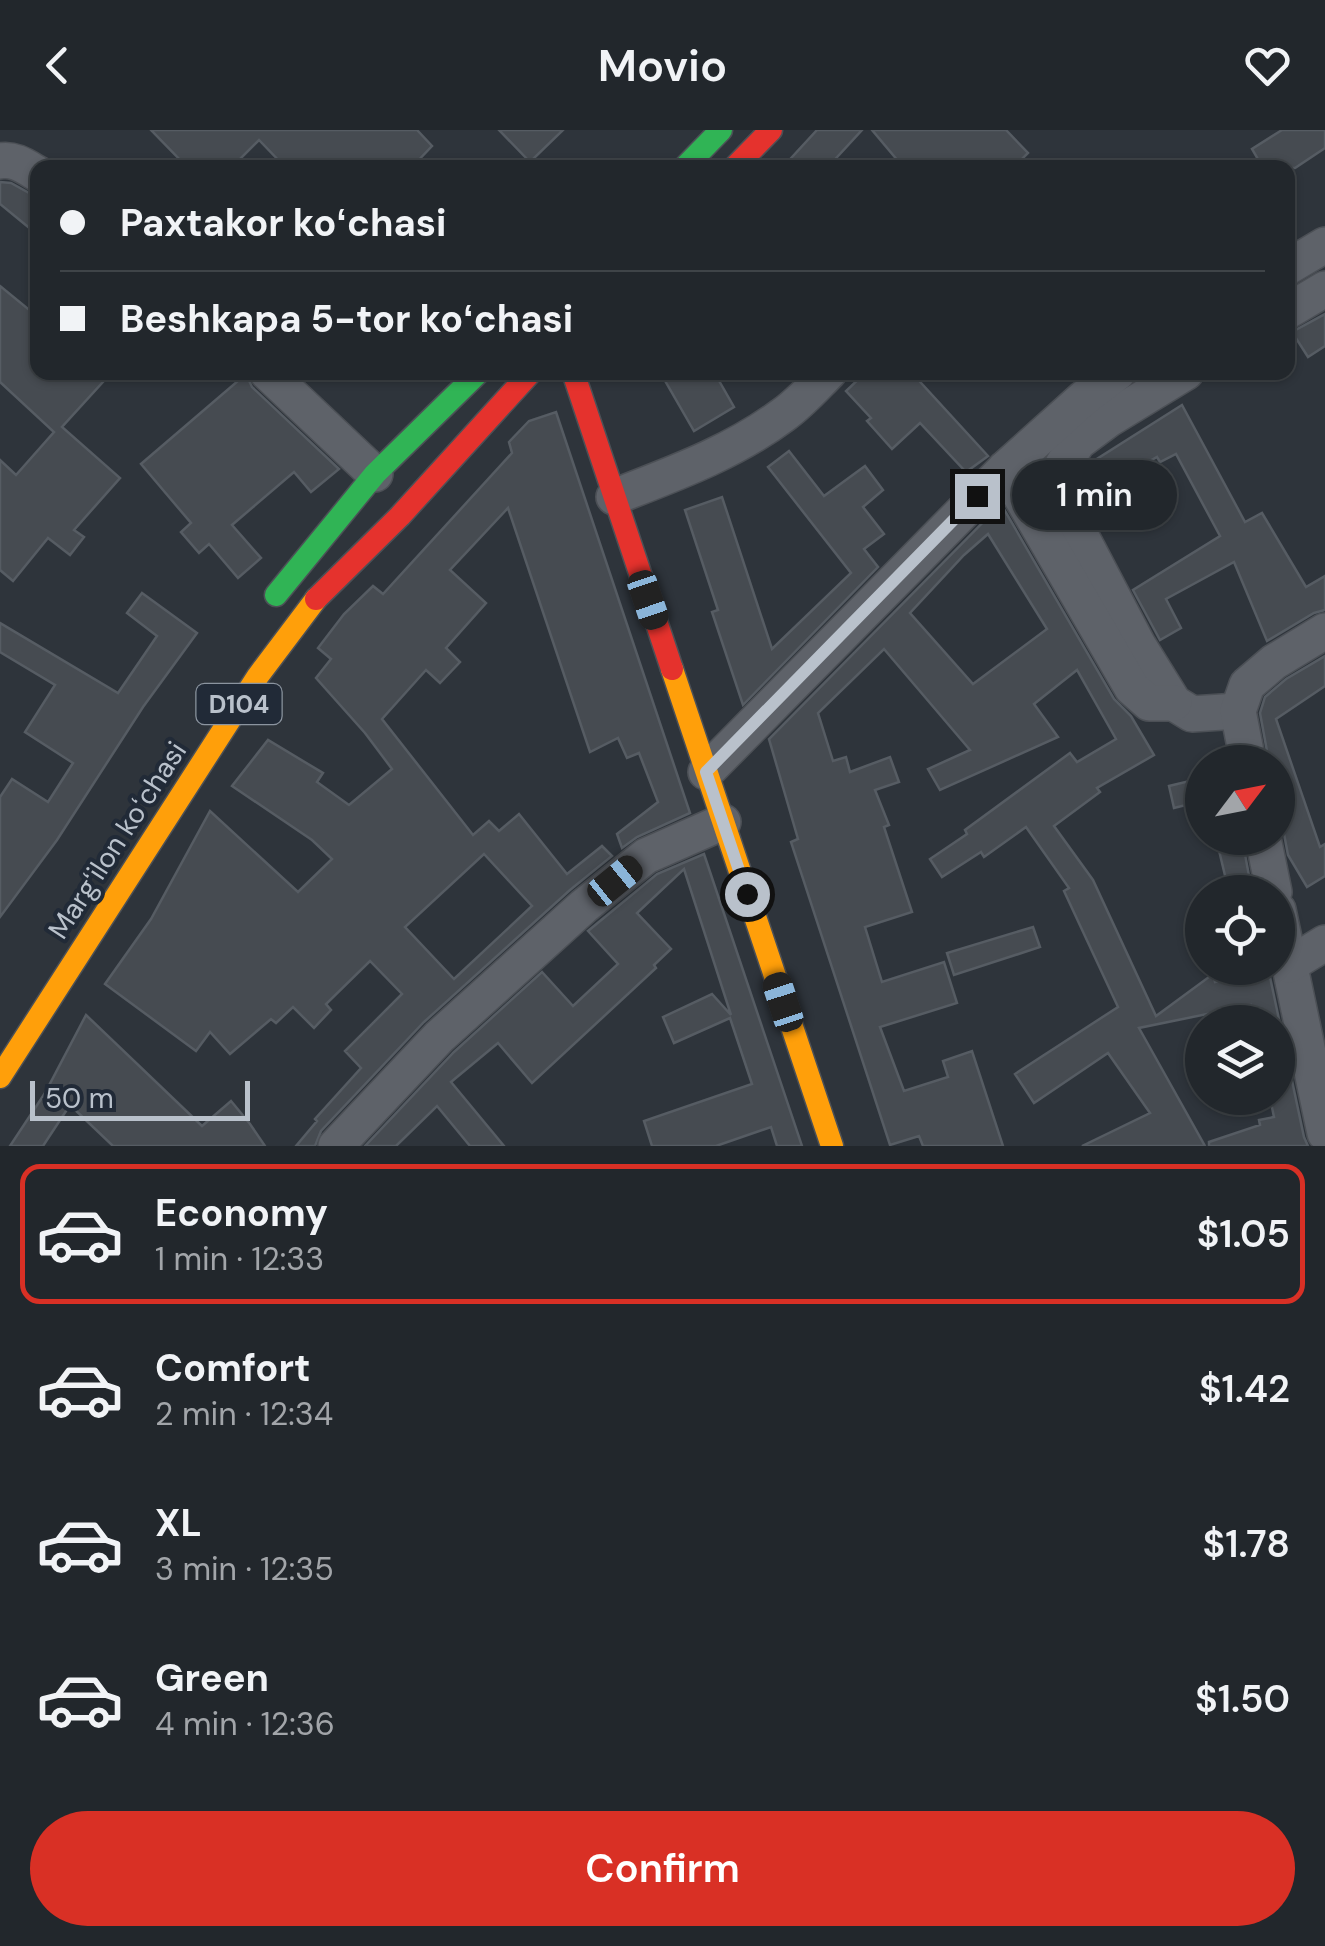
<!DOCTYPE html>
<html lang="en">
<head>
<meta charset="utf-8">
<style>
	body { margin:0; font-family:"DM Sans",sans-serif; background:#2a2f34; color:#f1f3f6; height:100vh; display:flex; flex-direction:column; font-size:38px; white-space:nowrap }
	* { box-sizing:border-box; margin:0 }
	p { font-size:32px; color:#a2a5a9 }
	.icon { flex:none; width:55px; height:55px; fill:none; stroke:currentColor; stroke-width:2; stroke-linecap:round; stroke-linejoin:round }
	.map { position:relative; height:1016px; overflow:hidden }
	.side { display:flex; flex-direction:column; background:#22272c; flex:1 }
	.side>* { flex:none }
	.hud { position:absolute; left:30px; top:30px; width:1265px; height:220px; border-radius:20px; box-shadow:0 2px 8px #0004,0 0 0 2px #3f4448; display:grid; align-content:center; height:220px; padding:0 30px; background:#22272c }
	.needle { width:65px; rotate:58deg }
	.fabs { position:absolute; left:1185px; top:615px; display:grid; gap:20px }
	.fabs a { display:grid; place-items:center; width:110px; height:110px; border-radius:50%; background:#22272c; box-shadow:0 2px 8px #0004,0 0 0 2px #3f4448; font-size:50px }
	.scale { position:absolute; left:30px; bottom:25px; width:220px; box-sizing:border-box; padding-left:10px; border:5px solid #b9c1cb; border-top:0; font-size:28px; line-height:35px; white-space:nowrap; color:#b9c1cb; -webkit-text-stroke:8px #212a37; paint-order:stroke }
	.end { position:absolute; width:45px; height:45px; margin:-22px; border:12px solid #b9c1cb; background:#111; box-shadow:0 0 0 5px #111 }
	.from { border-radius:50% }
	.bubble { position:absolute; height:70px; border-radius:35px; background:#22272c; box-shadow:0 2px 8px #0004,0 0 0 2px #3f4448; font-size:32px; font-weight:600; line-height:70px; text-align:center }
	.car { position:absolute; width:30px; height:60px; margin:-30px -15px; border-radius:12px; box-shadow:0 0 8px 2px #0007; background:linear-gradient(#222 24%,#8ab4d8 0 40%,#222 0 76%,#8ab4d8 0 86%,#222 0) }
	.hud b { display:flex; align-items:center; gap:35px; height:95px; font-size:38px }
	.hud b+b { border-top:2px solid #3f4448 }
	.hud i { width:25px; height:25px; background:#f1f3f6 }
	ul { padding:18px 0 0; list-style:none }
	li { display:flex; align-items:center; gap:30px; height:140px; margin:0 20px 15px; padding:0 10px; border:5px solid transparent; border-radius:20px }
	li div { flex:1 }
	li b { display:block; font-size:38px }
	li em { font-style:normal; font-weight:600 }
	li.selected { border-color:#d93025 }
	li>.icon { width:90px; height:90px; stroke-width:1.5 }
	.button { display:flex; gap:20px; margin-top:auto; padding:20px 30px }
	.button a { flex:1; height:115px; border-radius:60px; background:#d93025; color:#fff; font-size:40px; font-weight:600; line-height:115px; text-align:center }
	header { display:flex; justify-content:space-between; align-items:center; height:130px; padding:0 30px; background:#22272c; font-size:45px; font-weight:600 }
	.map>svg:first-child { display:block }
	.building { fill:#464b51; stroke:#565c63; stroke-width:2.5; fill-rule:evenodd }
	.lines { fill:none; stroke-linecap:round; stroke-linejoin:round }
	.street-casing { stroke:#4c5056; stroke-width:38 }
	.fast-casing { stroke:#4c5056; stroke-width:25 }
	.slow-casing { stroke:#4c5056; stroke-width:25 }
	.jam-casing { stroke:#4c5056; stroke-width:25 }
	.street { stroke:#5e6269; stroke-width:35 }
	.fast { stroke:#30b455; stroke-width:22 }
	.slow { stroke:#ff9f0a; stroke-width:22 }
	.jam { stroke:#e5322d; stroke-width:22 }
	.route { stroke:#b9c1cb; stroke-width:12 }
	.labels { text-anchor:middle; stroke-width:8; stroke-linejoin:round; paint-order:stroke }
	.shield { fill:#212a37; stroke:#8b949f; stroke-width:2.5 }
	.shield-label { font-size:25px; font-weight:bold; fill:#b9c1cb }
	.street-label { font-size:28px; fill:#b9c1cb; stroke:#212a37 }
</style>
</head>
<body>
<header><svg class="icon" aria-label="back" viewBox="0 0 24 24"><path d="M15 5l-7 7 7 7"/></svg>Movio<svg class="icon" aria-label="heart" viewBox="0 0 24 24"><path d="M12 20l-8-8c-3-5 5-10 8-4 3-6 11-1 8 4z"/></svg></header>
<div class="map">
<svg width="1325" height="1016" viewBox="0 0 1325 1016">
	<rect width="100%" height="100%" fill="#2e343b"/>
	<!-- building -->
	<g class="building">
		<path d="M151,0H417L432,16L411,38H286L259,10L231,38H188Z"/>
		<path d="M499,0H563L530,32Z"/>
		<path d="M817,0H862L827,38H782Z"/>
		<path d="M872,0H1006L1028,23L1013,38H904Z"/>
		<path d="M1282,0H1325V18L1295,38H1263L1252,19Z"/>
		<path d="M0,52L11,53L38,68V105L0,74Z"/>
		<path d="M0,156L38,187V242H112L62,297L120,348L74,400L84,407L70,425L48,408L13,451L0,440V330L16,345L54,302L0,252Z"/>
		<path d="M1325,184V216L1308,227L1292,202Z"/>
		<path d="M660,242H714L734,277L694,301Z"/>
		<path d="M866,242H911L988,326L966,342L920,293L892,319L867,291L871,288L846,261Z"/>
		<path d="M246,244L252,257L339,339L311,362L294,342L232,395L261,428L238,448L209,414L199,423L181,402L191,393L141,334Z"/>
		<path d="M1182,275L1245,392L1262,383L1306,457L1325,446V480L1314,483L1267,511L1234,432L1166,469L1181,498L1160,510L1133,460L1220,406L1176,324L1160,332L1157,327L1132,341L1129,335L1082,361L1083,343L1089,334Z"/>
		<path d="M556,282L690,683L637,707L622,718L617,704L658,672L639,623L627,628L618,608L590,622L508,378L450,440L486,473L446,518L460,532L440,553L426,540L382,589L473,705L489,691L499,701L519,684L567,744L602,716L612,726L570,760L424,892L321,1001L315,1016H296L317,991L315,989L361,938L345,921L402,864L370,831L326,874L331,880L314,898L293,877L276,893L271,889L230,924L210,902L196,921L105,854L151,789L210,681L298,762L332,729L312,710L232,656L268,610L323,643L317,652L349,675L392,639L365,603L316,548L331,529L318,518L344,484L373,456L383,464L512,323L509,312L529,291ZM484,724L532,776L454,849L405,797Z"/>
		<path d="M789,321L824,366L865,336L883,360L863,377L884,404L864,419L878,437L743,575L712,482L718,480L685,380L722,367L772,519L851,443L768,337Z"/>
		<path d="M1001,374L1114,569L1131,586L1154,625L1097,658L1100,662L1054,696L1093,750L1156,886L1213,844L1215,852L1259,843L1260,849L1270,847L1304,1007L1308,1016H1209V1012L1260,995L1259,990L1274,987L1270,968H1278V892H1255L1251,875L1139,898L1205,1016H1082L1150,983L1108,923L1034,973L1015,944L1118,877L1064,761L1069,758L1026,697L984,727L981,722L942,747L930,729L967,704L965,700L1070,623L1077,632L1116,609L1077,540L1034,574L1058,607L940,660L928,639L970,620L884,519L818,583L833,631L846,627L850,642L890,627L899,652L875,660L889,695L884,697L912,782L865,797L882,852L944,832L957,873L880,897L904,961L948,947L943,931L972,921L1003,1016H923L919,1006L890,1015L791,712L798,709L769,609ZM988,404L1047,499L973,554L910,483L964,425Z"/>
		<path d="M142,463L197,503L143,577L57,710L0,787V667L12,649L48,672L73,633L25,602L55,555L0,522V493L118,563L157,506L127,483Z"/>
		<path d="M1325,526V556L1276,589L1320,717L1325,714V746L1307,757L1288,725L1284,704L1278,693V632H1269L1260,583L1265,567L1286,549Z"/>
		<path d="M1202,648V671L1174,678L1169,656Z"/>
		<path d="M1216,708H1242L1252,762H1229Z"/>
		<path d="M704,724L802,1016H777L771,997L716,1016H652L644,991L752,954L730,888L674,913L663,887L712,864L731,885L684,739L637,783L671,819L654,835L656,838L532,953L498,913L451,952L504,1016H470L437,976L396,1016H365L454,922L542,842L573,876L618,834L588,801L657,744Z"/>
		<path d="M1033,797L1040,817L954,845L947,823Z"/>
		<path d="M86,885L202,996L231,971L250,994L265,1016H113L70,975L43,1016H10L45,963Z"/>
	</g>
	<g class="lines">
		<defs>
			<g id="street">
				<path d="M0,31C14,28 26,37 38,44"/>
				<path d="M1288,137L1325,115"/>
				<path d="M1288,181L1325,159"/>
				<path d="M267,242L375,344"/>
				<path d="M1186,242L1109,289L1078,312L1062,336L1060,366L1138,515L1174,573L1192,584L1238,581"/>
				<path d="M1005,339L1132,558L1149,573H1174"/>
				<path d="M614,367C673,344 732,323 783,285C800,273 814,257 829,242"/>
				<path d="M1248,632L1238,581L1247,555L1274,532L1325,501"/>
				<path d="M706,642L1005,339L1084,268L1118,242"/>
				<path d="M1263,708L1274,762"/>
				<path d="M1278,780L1325,1003"/>
				<path d="M1289,835L1325,813"/>
				<path d="M336,1016L439,907L584,776L646,726L723,692"/>
			</g>
			<g id="fast">
				<path d="M684,38L721,0"/>
				<path d="M276,465L375,344L479,242"/>
			</g>
			<g id="slow">
				<path d="M672,539L832,1016"/>
				<path d="M0,947L258,546L316,469"/>
			</g>
			<g id="jam">
				<path d="M734,38L771,0"/>
				<path d="M573,242L672,539"/>
				<path d="M316,469L400,386L531,242"/>
			</g>
		</defs>
		<!-- street casing -->
		<use href="#street" class="street-casing"/>
		<!-- fast casing -->
		<use href="#fast" class="fast-casing"/>
		<!-- slow casing -->
		<use href="#slow" class="slow-casing"/>
		<!-- jam casing -->
		<use href="#jam" class="jam-casing"/>
		<!-- street -->
		<use href="#street" class="street"/>
		<!-- fast -->
		<use href="#fast" class="fast"/>
		<!-- slow -->
		<use href="#slow" class="slow"/>
		<!-- jam -->
		<use href="#jam" class="jam"/>
	</g>
	<g class="lines">
		<!-- route -->
		<path class="route" d="M747,764L706,642L977,366"/>
	</g>
	<g class="labels">
		<!-- shield labels -->
		<rect class="shield" x="196.5" y="554" width="85" height="40" rx="8"/>
		<g class="shield-label">
			<text x="239" y="583">D104</text>
		</g>
		<!-- street labels -->
		<g class="street-label">
			<text transform="translate(117 710) rotate(-57)" y="10">Margʻilon koʻchasi</text>
		</g>
	</g>
</svg>
<div class="fabs">
<a><svg class="needle" viewBox="-14 -14 28 28"><path d="M0-13l5 13h-10z" fill="#e53935"/><path d="M0 13l5-13h-10z" fill="#a2a5a9"/></svg></a>
<a><svg class="icon" aria-label="locate" viewBox="0 0 24 24"><circle cx="12" cy="12" r="6"/><path d="M12 2v4M12 18v4M2 12h4M18 12h4"/></svg></a>
<a><svg class="icon" aria-label="layers" viewBox="0 0 24 24"><path d="M12 4l9 5-9 5-9-5zM3 14l9 5 9-5"/></svg></a>
</div>
<div class="scale">50 m</div>
<i class="end from" style="left:747px;top:764px"></i>
<i class="end" style="left:977px;top:366px"></i>
<div class="bubble" style="left:1012px;top:330px;width:165px">1 min</div>
<i class="car" style="left:648px;top:470px;rotate:161deg"></i>
<i class="car" style="left:615px;top:751px;rotate:51deg"></i>
<i class="car" style="left:783px;top:872px;rotate:342deg"></i>
<div class="hud">
<b><i class="from"></i>Paxtakor koʻchasi</b>
<b><i></i>Beshkapa 5-tor koʻchasi</b>
</div>
</div>
<section class="side">
<ul>
<li class="selected"><svg class="icon" aria-label="car" viewBox="0 0 24 24"><path d="M5 17H2v-5l4-1 3-4h7l3 4 3 1v5h-3M9 17h6M6 11h13"/><circle cx="7" cy="17" r="2"/><circle cx="17" cy="17" r="2"/></svg><div><b>Economy</b><p>1 min · 12:33</p></div><em>$1.05</em></li>
<li><svg class="icon" aria-label="car" viewBox="0 0 24 24"><path d="M5 17H2v-5l4-1 3-4h7l3 4 3 1v5h-3M9 17h6M6 11h13"/><circle cx="7" cy="17" r="2"/><circle cx="17" cy="17" r="2"/></svg><div><b>Comfort</b><p>2 min · 12:34</p></div><em>$1.42</em></li>
<li><svg class="icon" aria-label="car" viewBox="0 0 24 24"><path d="M5 17H2v-5l4-1 3-4h7l3 4 3 1v5h-3M9 17h6M6 11h13"/><circle cx="7" cy="17" r="2"/><circle cx="17" cy="17" r="2"/></svg><div><b>XL</b><p>3 min · 12:35</p></div><em>$1.78</em></li>
<li><svg class="icon" aria-label="car" viewBox="0 0 24 24"><path d="M5 17H2v-5l4-1 3-4h7l3 4 3 1v5h-3M9 17h6M6 11h13"/><circle cx="7" cy="17" r="2"/><circle cx="17" cy="17" r="2"/></svg><div><b>Green</b><p>4 min · 12:36</p></div><em>$1.50</em></li>
</ul>
<div class="button"><a>Confirm</a></div>
</section>
</body>
</html>
